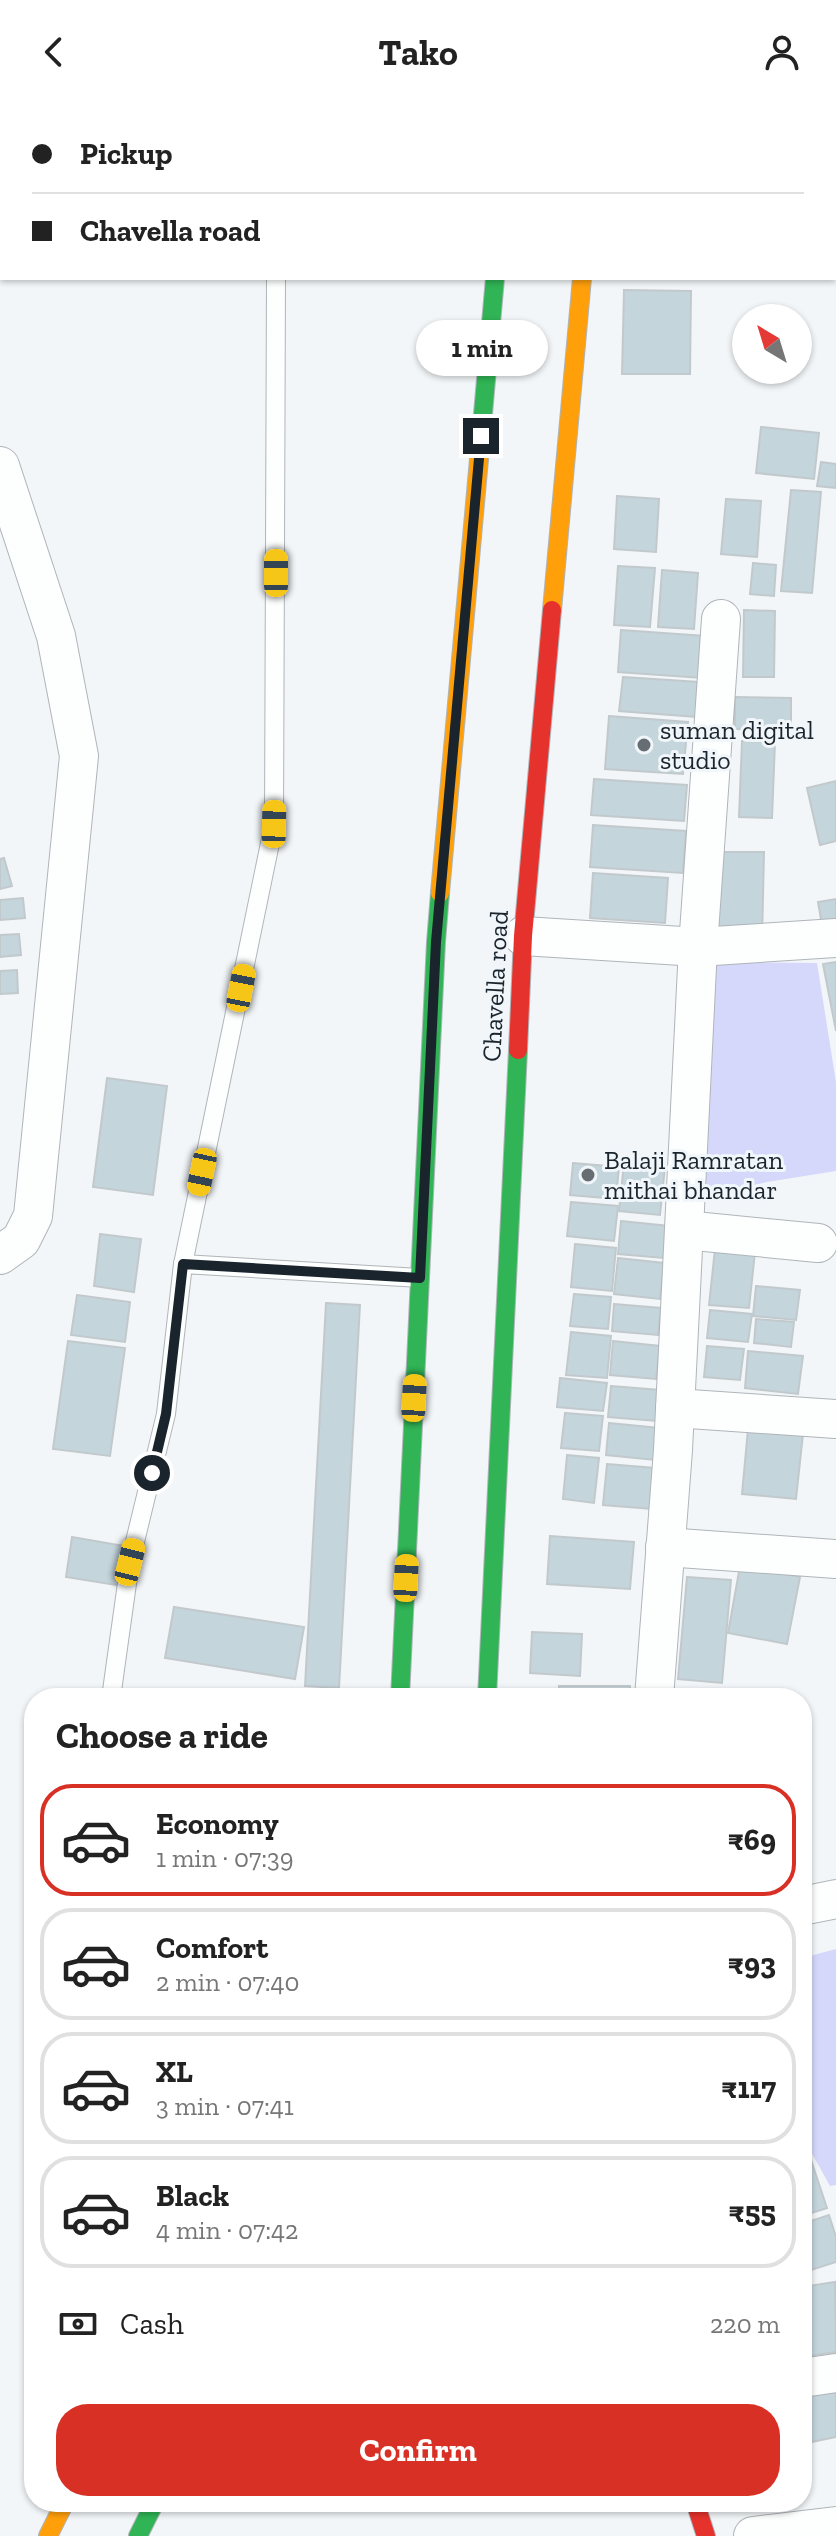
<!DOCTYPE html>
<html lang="en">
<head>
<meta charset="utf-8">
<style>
	body { margin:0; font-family:"Zilla Slab",serif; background:#f2f2f2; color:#222; height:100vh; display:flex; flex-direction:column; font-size:30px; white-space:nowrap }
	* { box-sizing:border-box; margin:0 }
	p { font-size:26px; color:#767676 }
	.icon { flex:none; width:44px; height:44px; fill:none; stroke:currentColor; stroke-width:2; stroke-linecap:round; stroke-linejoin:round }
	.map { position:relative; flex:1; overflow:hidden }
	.panel { position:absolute; left:24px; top:1584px; width:788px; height:824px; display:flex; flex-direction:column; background:#fff; border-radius:32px; box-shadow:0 2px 6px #0004 }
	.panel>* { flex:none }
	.banner { position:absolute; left:0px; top:0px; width:836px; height:176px; box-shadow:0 2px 6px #0004; display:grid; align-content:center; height:176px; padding:0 32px; background:#fff }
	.needle { width:52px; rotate:322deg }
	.controls { position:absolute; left:732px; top:200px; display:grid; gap:16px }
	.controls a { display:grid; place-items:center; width:80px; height:80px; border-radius:50%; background:#fff; box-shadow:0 2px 6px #0004; font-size:40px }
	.end { position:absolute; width:36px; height:36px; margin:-18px; border:10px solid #1a242c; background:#fff; box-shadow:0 0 0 4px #fff }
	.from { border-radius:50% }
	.bubble { position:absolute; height:56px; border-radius:28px; background:#fff; box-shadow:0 2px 6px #0004; font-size:26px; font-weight:700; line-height:56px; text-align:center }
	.car { position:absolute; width:24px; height:48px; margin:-24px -12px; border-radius:10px; box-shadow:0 0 6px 2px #0007; background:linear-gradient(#f5c518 24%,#345 0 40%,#f5c518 0 76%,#345 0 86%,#f5c518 0) }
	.banner b { display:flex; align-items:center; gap:28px; height:76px; font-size:30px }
	.banner b+b { border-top:2px solid #e0e0e0 }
	.banner i { width:20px; height:20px; background:#222 }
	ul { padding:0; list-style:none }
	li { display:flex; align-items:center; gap:24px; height:112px; margin:0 16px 12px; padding:0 16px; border:4px solid #e0e0e0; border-radius:32px }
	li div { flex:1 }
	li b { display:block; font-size:30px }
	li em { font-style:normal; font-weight:700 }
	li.on { border-color:#d93025 }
	li>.icon { width:72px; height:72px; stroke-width:1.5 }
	h2 { padding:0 32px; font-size:36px; line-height:96px }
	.pay { display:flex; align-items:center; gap:20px; height:88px; padding:0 32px; font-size:30px }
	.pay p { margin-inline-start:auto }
	.cta { display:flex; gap:16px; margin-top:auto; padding:16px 32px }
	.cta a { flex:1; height:92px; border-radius:32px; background:#d93025; color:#fff; font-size:32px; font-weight:700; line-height:92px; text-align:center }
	header { display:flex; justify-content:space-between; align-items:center; height:104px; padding:0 32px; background:#fff; font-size:36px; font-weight:700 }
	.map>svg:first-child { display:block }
	.green { fill:#d6d8fb }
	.building { fill:#c4d5dc; stroke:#c2c9cd; stroke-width:2 }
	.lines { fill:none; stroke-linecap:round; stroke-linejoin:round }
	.lane-casing { stroke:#afb5b9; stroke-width:20 }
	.street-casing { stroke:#afb5b9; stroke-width:40 }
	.fast-casing { stroke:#afb5b9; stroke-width:20 }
	.slow-casing { stroke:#afb5b9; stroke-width:20 }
	.jam-casing { stroke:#afb5b9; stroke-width:20 }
	.lane { stroke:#fdfefe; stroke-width:18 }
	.street { stroke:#fdfefe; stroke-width:38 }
	.fast { stroke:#30b455; stroke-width:18 }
	.slow { stroke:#ff9f0a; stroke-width:18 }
	.jam { stroke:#e5322d; stroke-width:18 }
	.route { stroke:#1a242c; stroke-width:10 }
	.poi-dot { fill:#666e73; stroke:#f1f6fa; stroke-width:3 }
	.labels { text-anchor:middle; stroke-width:6; stroke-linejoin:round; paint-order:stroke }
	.poi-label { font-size:26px; fill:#1a242c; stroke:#f1f6fa; text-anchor:start }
	.street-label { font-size:26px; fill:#1a242c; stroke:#f1f6fa }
</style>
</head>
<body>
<header><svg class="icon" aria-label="back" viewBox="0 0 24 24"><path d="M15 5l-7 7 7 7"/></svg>Tako<svg class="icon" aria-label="person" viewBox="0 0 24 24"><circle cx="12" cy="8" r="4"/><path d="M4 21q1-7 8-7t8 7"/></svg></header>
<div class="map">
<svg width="836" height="2432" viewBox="0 0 836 2432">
	<rect width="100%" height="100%" fill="#f3f6f8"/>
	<!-- green -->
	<g class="green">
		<path d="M709,858L817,859L836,978V1067L767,1078L710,1092L701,1062Z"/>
		<path d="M836,1845V2081L830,2082L810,2046L802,2049V1854Z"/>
	</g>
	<!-- building -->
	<g class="building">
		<rect x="657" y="0" width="75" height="2"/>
		<path d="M624,186L691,187L690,270H622Z"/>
		<path d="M761,323L819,329L814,375L756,369Z"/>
		<path d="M821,358L836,360V384L817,382Z"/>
		<path d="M791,386L821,388L812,489L781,487Z"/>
		<path d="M617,392L659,395L656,448L614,445Z"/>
		<path d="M726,395L761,397L757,453L721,450Z"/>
		<path d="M753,459L776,461L774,492L750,490Z"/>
		<path d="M618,462L655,464L650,523L614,521Z"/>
		<path d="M662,466L698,469L694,525L658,523Z"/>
		<path d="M744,506L775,507L774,573H743Z"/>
		<path d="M621,526L705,532L702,574L618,568Z"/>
		<path d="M623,573L699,578L696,613L619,607Z"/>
		<path d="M735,593L791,594V626L735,625Z"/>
		<path d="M609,612L688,618L683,670L605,665Z"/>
		<path d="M742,637L775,638L772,714L739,713Z"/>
		<path d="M594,675L687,681L684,717L591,711Z"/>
		<path d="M836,677V737L820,741L807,684Z"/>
		<path d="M593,721L686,727L683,769L590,763Z"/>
		<path d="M719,748H764L762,836L717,835Z"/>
		<path d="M4,754L12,782L0,785V755Z"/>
		<path d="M593,769L668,774L665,819L590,814Z"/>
		<path d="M23,794L25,814L0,816V796Z"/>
		<path d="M836,795V824L823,827L818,798Z"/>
		<path d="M19,830L21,851L0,853V831Z"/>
		<path d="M836,858V927L823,860Z"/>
		<path d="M17,866L18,889L0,890V867Z"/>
		<path d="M107,974L167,982L153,1091L93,1083Z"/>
		<path d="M573,1059L619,1063L616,1095L570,1091Z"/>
		<path d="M624,1059L665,1063L660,1111L619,1107Z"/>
		<path d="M571,1098L618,1102L614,1137L567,1132Z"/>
		<path d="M621,1117L679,1123L676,1155L618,1150Z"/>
		<path d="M100,1130L141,1135L134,1188L94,1182Z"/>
		<path d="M575,1140L616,1144L612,1187L571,1183Z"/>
		<path d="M715,1145L755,1148L749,1204L709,1201Z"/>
		<path d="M618,1154L664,1159L660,1195L614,1190Z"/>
		<path d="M756,1182L800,1186L796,1216L753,1212Z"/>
		<path d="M574,1190L611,1193L608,1225L570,1222Z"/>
		<path d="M77,1191L130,1198L125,1238L71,1231Z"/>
		<path d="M326,1199L360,1201L339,1584L305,1582Z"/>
		<path d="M614,1200L661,1204L658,1231L612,1227Z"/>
		<path d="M710,1206L752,1210L748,1238L707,1234Z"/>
		<path d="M756,1215L794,1218L791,1243L754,1239Z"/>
		<path d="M571,1228L611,1232L607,1274L566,1271Z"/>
		<path d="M68,1237L125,1244L110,1352L53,1345Z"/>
		<path d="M613,1237L660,1242L656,1275L610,1271Z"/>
		<path d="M707,1242L744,1245L740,1276L704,1273Z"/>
		<path d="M748,1247L803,1252L798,1290L745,1284Z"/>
		<path d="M560,1274L607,1279L603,1307L557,1303Z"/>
		<path d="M611,1282L660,1286L657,1317L608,1313Z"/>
		<path d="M565,1309L603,1312L599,1347L561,1344Z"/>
		<path d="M609,1319L659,1324L655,1356L606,1351Z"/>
		<path d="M748,1325L803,1330L796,1395L742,1390Z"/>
		<path d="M567,1351L599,1354L594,1399L563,1395Z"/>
		<path d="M607,1360L655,1364L652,1405L603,1401Z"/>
		<path d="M550,1432L634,1438L630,1485L547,1480Z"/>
		<path d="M72,1433L130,1443L123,1482L66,1473Z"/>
		<path d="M740,1462L800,1473L787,1540L728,1529Z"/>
		<path d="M687,1473L731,1476L722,1579L678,1575Z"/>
		<path d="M174,1503L304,1523L295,1575L165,1554Z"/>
		<path d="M532,1528L582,1530L580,1572L530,1569Z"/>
		<rect x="559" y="1582" width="71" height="12"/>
		<path d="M811,2056L827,2104L802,2112V2059Z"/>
		<path d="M829,2111L836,2133V2158L802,2169V2120Z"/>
		<path d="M835,2178L836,2248L802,2253V2183Z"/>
		<path d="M836,2277V2333L802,2340V2284Z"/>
	</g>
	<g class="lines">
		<defs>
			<g id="lane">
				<path d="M0,151H2"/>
				<path d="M183,1160L274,720L276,174"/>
				<path d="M111,1594L130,1458L166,1310L183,1160L420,1174"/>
			</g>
			<g id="street">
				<path d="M226,2L236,0"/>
				<path d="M0,46H2"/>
				<path d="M0,362L56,532L79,652L33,1112L21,1136L0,1151"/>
				<path d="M523,832L698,843L836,834"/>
				<path d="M684,1126L818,1139"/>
				<path d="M675,1304L836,1315"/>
				<path d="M665,1443L836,1455"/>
				<path d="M654,1594L673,1346L698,843L721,515"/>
				<path d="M802,1802L836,1795"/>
				<path d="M802,2274L836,2269"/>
				<path d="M753,2432L836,2422"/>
			</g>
			<g id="fast">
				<path d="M510,0V2"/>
				<path d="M597,0V2"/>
				<path d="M479,355L495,174"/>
				<path d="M400,1594L436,838L440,789"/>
				<path d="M487,1594L518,946"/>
				<path d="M138,2432L155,2398"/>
			</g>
			<g id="slow">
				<path d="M552,506L582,174"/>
				<path d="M440,789L479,355"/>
				<path d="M48,2432L65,2398"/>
			</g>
			<g id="jam">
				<path d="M518,946L523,832L552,506"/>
				<path d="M695,2398L706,2432"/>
			</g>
		</defs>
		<!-- lane casing -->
		<use href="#lane" class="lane-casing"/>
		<!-- street casing -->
		<use href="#street" class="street-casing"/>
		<!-- fast casing -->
		<use href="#fast" class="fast-casing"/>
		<!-- slow casing -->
		<use href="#slow" class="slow-casing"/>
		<!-- jam casing -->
		<use href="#jam" class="jam-casing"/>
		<!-- lane -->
		<use href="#lane" class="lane"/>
		<!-- street -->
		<use href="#street" class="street"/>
		<!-- fast -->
		<use href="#fast" class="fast"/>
		<!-- slow -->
		<use href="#slow" class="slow"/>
		<!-- jam -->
		<use href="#jam" class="jam"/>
	</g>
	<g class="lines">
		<!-- route -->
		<path class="route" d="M152,1369L166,1310L183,1160L420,1174L436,838L481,332"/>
	</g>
	<!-- markers -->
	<g class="poi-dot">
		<circle cx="644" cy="641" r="8"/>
		<circle cx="588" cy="1071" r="8"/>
	</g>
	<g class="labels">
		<!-- poi labels -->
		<g class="poi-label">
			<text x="660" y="635">suman digital<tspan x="660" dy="30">studio</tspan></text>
			<text x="604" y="1065">Balaji Ramratan<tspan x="604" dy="30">mithai bhandar</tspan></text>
		</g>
		<!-- street labels -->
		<g class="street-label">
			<text transform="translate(495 882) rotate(-87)" y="9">Chavella road</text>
		</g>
	</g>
</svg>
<div class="controls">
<a><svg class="needle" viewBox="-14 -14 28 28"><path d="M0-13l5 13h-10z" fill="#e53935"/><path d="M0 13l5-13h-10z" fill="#767676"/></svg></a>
</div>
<i class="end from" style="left:152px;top:1369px"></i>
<i class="end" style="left:481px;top:332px"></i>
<div class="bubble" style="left:416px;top:216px;width:132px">1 min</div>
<i class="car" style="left:276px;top:469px;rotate:0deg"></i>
<i class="car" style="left:274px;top:720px;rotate:1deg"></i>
<i class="car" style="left:241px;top:884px;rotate:11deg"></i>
<i class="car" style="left:202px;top:1068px;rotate:192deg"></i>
<i class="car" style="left:414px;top:1294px;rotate:3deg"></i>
<i class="car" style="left:130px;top:1458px;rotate:14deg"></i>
<i class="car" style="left:406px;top:1474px;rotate:3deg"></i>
<div class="banner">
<b><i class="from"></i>Pickup</b>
<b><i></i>Chavella road</b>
</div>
<section class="panel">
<h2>Choose a ride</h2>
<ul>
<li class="on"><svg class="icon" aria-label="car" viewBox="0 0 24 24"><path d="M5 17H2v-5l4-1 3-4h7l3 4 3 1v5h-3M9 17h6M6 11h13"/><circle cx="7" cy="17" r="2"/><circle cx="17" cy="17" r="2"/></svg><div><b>Economy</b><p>1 min · 07:39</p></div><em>₹69</em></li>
<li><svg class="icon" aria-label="car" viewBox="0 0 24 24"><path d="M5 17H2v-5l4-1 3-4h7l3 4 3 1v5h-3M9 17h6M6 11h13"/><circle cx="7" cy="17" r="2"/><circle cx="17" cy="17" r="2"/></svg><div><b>Comfort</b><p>2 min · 07:40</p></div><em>₹93</em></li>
<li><svg class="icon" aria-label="car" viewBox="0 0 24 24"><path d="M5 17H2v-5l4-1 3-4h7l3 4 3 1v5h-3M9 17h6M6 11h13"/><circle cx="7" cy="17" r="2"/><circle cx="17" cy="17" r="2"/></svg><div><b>XL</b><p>3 min · 07:41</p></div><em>₹117</em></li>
<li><svg class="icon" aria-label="car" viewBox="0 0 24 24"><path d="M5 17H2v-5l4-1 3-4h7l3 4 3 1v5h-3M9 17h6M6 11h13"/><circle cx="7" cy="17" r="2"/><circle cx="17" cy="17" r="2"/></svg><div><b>Black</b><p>4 min · 07:42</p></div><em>₹55</em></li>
</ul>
<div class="pay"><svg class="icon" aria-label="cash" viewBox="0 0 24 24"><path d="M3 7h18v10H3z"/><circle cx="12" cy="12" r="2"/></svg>Cash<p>220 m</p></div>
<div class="cta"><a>Confirm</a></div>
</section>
</div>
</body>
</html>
